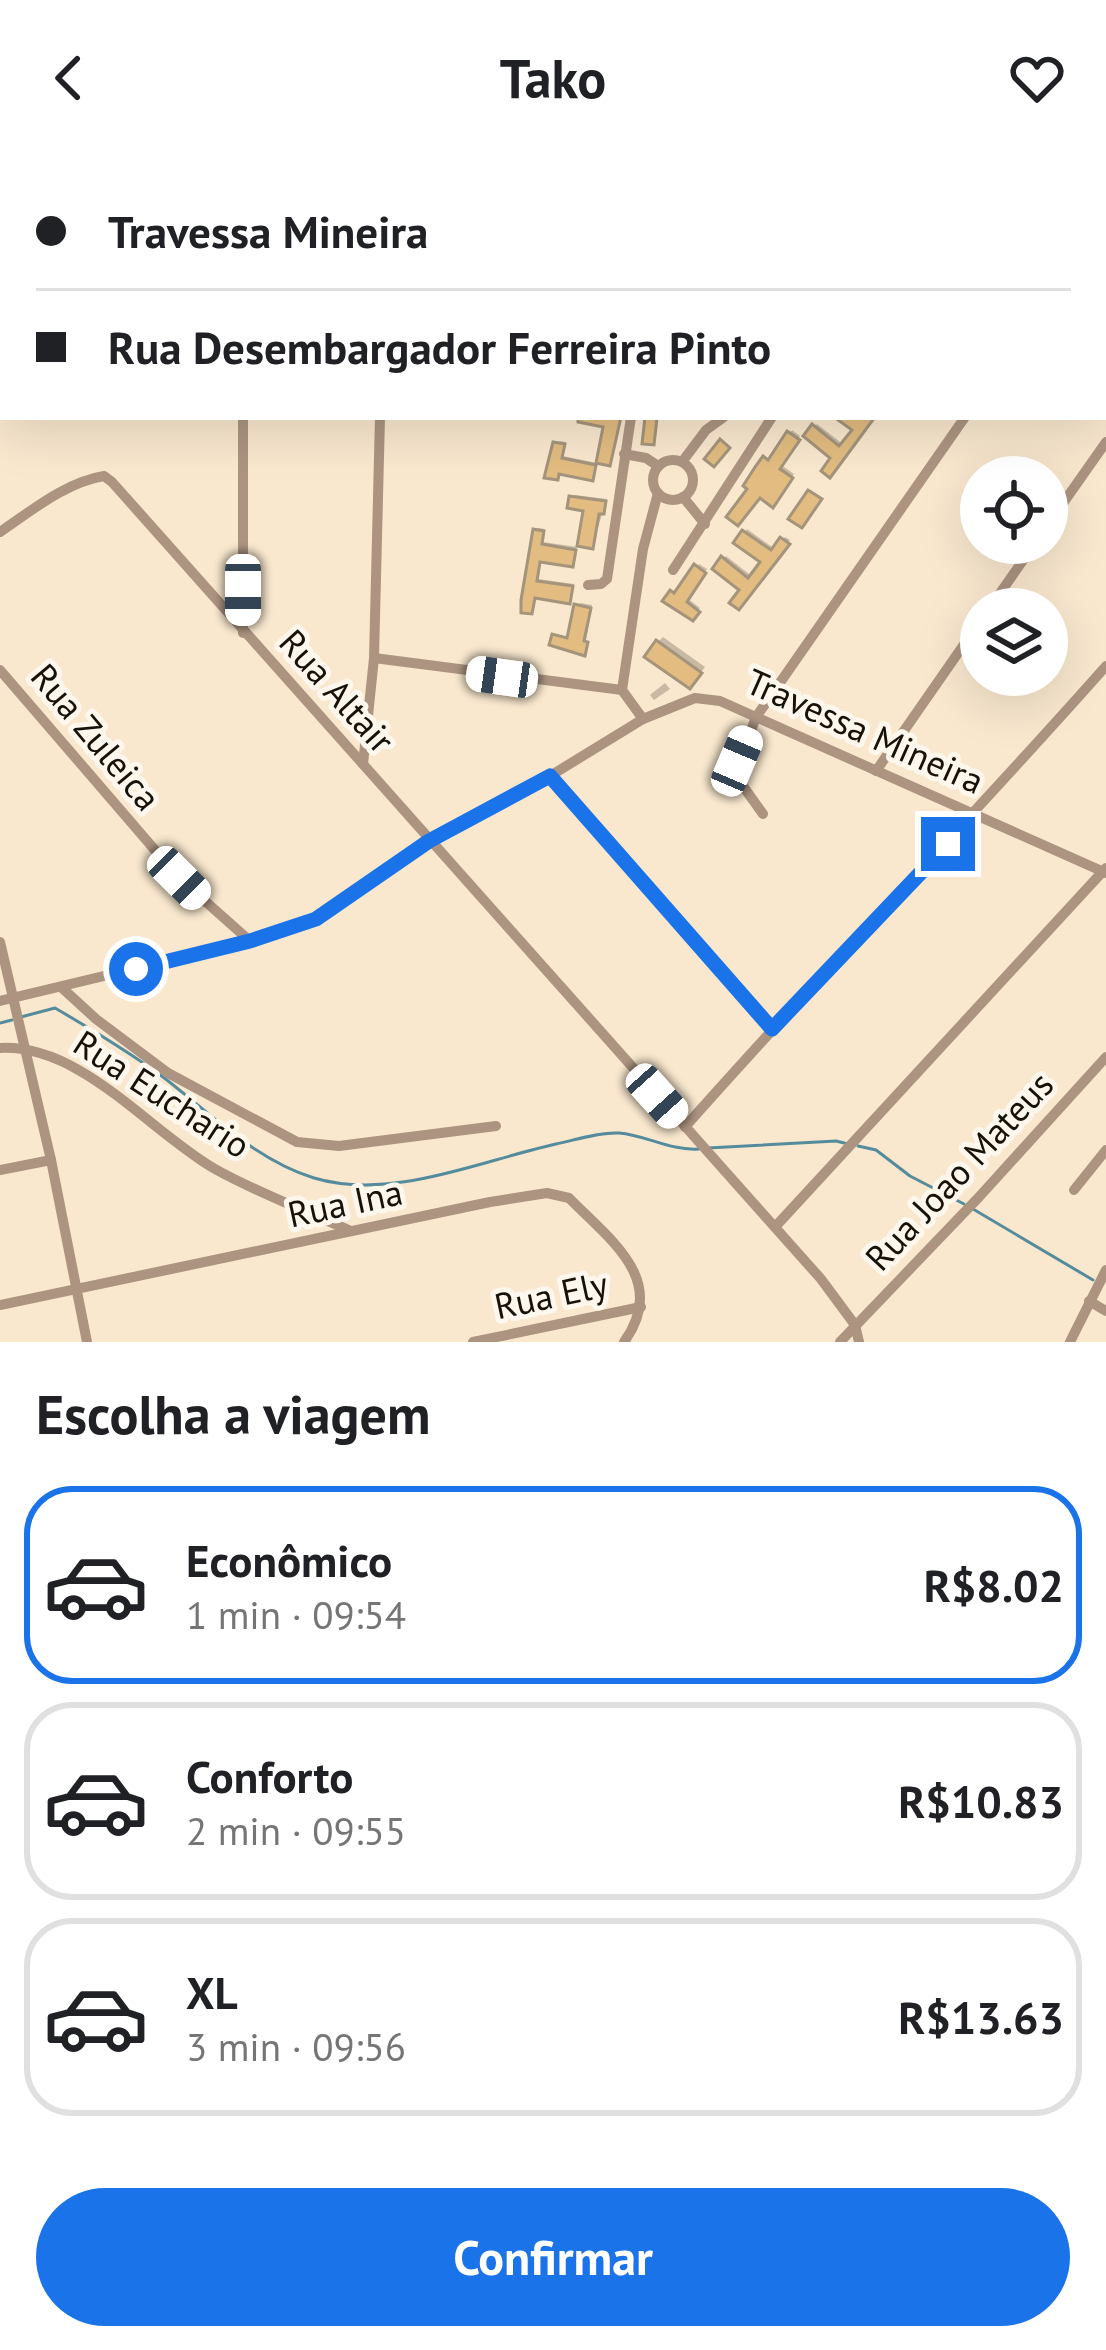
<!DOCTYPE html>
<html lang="pt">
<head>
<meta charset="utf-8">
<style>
	body { margin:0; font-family:"PT Sans",sans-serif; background:#f6f6f6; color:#202124; height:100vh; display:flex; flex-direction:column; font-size:45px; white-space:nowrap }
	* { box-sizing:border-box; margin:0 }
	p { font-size:39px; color:#757577 }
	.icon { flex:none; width:66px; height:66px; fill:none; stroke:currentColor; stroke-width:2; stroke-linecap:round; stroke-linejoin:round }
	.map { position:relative; height:1186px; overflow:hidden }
	.drawer { display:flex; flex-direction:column; background:#fff; flex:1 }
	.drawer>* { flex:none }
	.hud { position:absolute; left:0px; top:0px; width:1107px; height:264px; box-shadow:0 12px 48px #0002; display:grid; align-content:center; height:264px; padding:0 36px; background:#fff }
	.fabs { position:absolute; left:960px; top:300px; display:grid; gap:24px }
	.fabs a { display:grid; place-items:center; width:108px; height:108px; border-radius:50%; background:#fff; box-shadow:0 12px 48px #0002; font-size:60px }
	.end { position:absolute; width:54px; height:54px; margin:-27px; border:15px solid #1a73e8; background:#fff; box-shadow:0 0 0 6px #fff }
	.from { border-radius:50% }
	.car { position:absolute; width:36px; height:72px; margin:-36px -18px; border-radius:15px; box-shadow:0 0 9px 3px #0007; background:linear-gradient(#fff 24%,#345 0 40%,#fff 0 76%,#345 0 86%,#fff 0) }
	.hud b { display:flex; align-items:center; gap:42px; height:114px; font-size:45px }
	.hud b+b { border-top:3px solid #e0e0e0 }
	.hud i { width:30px; height:30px; background:#202124 }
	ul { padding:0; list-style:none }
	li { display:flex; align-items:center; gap:36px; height:198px; margin:0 24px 18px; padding:0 12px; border:6px solid #e0e0e0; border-radius:48px }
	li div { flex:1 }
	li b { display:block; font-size:45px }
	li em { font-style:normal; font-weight:700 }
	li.on { border-color:#1a73e8 }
	li>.icon { width:108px; height:108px; stroke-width:1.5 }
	h2 { padding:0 36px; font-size:54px; line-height:144px }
	.action { display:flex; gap:24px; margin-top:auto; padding:24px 36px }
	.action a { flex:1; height:138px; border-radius:72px; background:#1a73e8; color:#fff; font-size:48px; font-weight:700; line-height:138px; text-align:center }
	header { display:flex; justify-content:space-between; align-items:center; height:156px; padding:0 36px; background:#fff; font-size:54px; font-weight:700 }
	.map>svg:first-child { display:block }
	.shadow { fill:#0003 }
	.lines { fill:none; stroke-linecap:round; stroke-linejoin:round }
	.stream { stroke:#558c9d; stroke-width:3 }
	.building { fill:#e2bc80; stroke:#a4947c; stroke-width:3 }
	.minor { stroke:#ac9481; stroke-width:10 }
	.route { stroke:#1a73e8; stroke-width:15 }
	.labels { text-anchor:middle; stroke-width:10; stroke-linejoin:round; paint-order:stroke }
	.street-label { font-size:36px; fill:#171209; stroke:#fef7ed }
</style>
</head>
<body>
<header><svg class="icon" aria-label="back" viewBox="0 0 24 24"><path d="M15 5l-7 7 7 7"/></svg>Tako<svg class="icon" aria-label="heart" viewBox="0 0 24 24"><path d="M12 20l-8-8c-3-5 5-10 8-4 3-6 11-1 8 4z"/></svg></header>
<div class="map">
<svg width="1106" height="1186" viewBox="0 0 1106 1186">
	<rect width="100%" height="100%" fill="#f9e8ce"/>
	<!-- shadow -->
	<g class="shadow">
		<rect x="154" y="0" width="58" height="3"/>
		<path d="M246,0H371L372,3H247Z"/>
		<path d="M408,0H532L533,3H408Z"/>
		<path d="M575,0H676L677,3H575Z"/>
		<path d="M839,261H873L834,301L807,280L817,268L844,289L856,273Z"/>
		<path d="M792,274L800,280L781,309L794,318L775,346L751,333L766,302H772Z"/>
		<path d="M559,285L566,286L563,300L597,307L592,322L560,316L557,321Z"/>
		<path d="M575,339L607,343L592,390L586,352L572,342Z"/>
		<path d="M538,372L545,373L543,386L577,391L572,408L542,403L538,423L574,428L569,444L536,439L531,455Z"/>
		<path d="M747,373L775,393L785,381L790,384L738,450L743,434L716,412L726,400L753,421L764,405L737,386Z"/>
		<path d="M699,408L707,413L687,442L700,452L693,461L666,444L675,433L679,436Z"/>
		<path d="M580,447L592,449L584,496L555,480H570Z"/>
		<path d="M663,481L705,511L695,524L658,486Z"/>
		<path d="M665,527L670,533L654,544L650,539Z"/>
	</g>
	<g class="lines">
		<!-- stream -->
		<g class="stream">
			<path d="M21,861L55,852C91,873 129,896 163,921C210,957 255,1004 314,1022C392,1045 479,1005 556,988C575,984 599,976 619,977C646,979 670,995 699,993"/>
			<path d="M0,867L12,864"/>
			<path d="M858,990L876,994L910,1020L964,1048"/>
			<path d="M708,992L836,985L848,988"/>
			<path d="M973,1053L1093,1124"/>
		</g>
	</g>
	<!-- building -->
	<g class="building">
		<path d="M578,261H621L610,310L596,307L603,271L578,266Z"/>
		<path d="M645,261L657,262L654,289L642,288Z"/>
		<path d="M834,261H875L830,322L821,315L830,302L803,280L812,268L839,290L852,274Z"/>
		<path d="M787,275L800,284L780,313L793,322L773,352L760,342L738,370L726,361L747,333L743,330L755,311L763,300L768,304Z"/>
		<path d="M720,283L730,292L714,311L704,303Z"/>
		<path d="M553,286L565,288L562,302L596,309L593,325L559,318L558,324L544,322Z"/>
		<path d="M808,334L822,343L802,372L788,363Z"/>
		<path d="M569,340L606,345L604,358H599L593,393L577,390L583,355L567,352Z"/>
		<path d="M533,373L544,375L542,388L576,394L573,411L540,406L537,425L573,430L570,448L535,442L532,458L521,457V444Z"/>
		<path d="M742,374L771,394L780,381L790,388L739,454L729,447L739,434L712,413L721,400L748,422L760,406L733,387Z"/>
		<path d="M694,408L706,417L687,446L700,456L693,465L662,445L670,434L674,437Z"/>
		<path d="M574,448L591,452L584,485L588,486L585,500L549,489L552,478L567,482Z"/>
		<path d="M656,484L702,517L690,533L644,501Z"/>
	</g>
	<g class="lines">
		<!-- minor -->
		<g class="minor">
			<path d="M118,0L119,3"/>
			<path d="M219,0V3"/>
			<path d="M374,0L375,3"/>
			<path d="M547,0V3"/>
			<path d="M1007,0L1010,3"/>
			<path d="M1104,120L1106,123"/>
			<path d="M243,261V477"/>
			<path d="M624,298L646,302L658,310"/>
			<circle cx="673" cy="324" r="20"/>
			<path d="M682,306L706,274L724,261"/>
			<path d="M683,341L705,368"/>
			<path d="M1047,370L1106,286"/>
			<path d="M0,376C31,355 66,326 104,320L112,326L821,1123L855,1169L859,1186"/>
			<path d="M673,414L772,261"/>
			<path d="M588,429L601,428L607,423L631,261"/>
			<path d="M989,453L1035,387"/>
			<path d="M374,502L622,534"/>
			<path d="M0,514L179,722L250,785"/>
			<path d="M643,563L622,534L643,393L658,337"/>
			<path d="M363,608L374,502L380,261"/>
			<path d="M876,615L981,464"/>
			<path d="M550,620L772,873"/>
			<path d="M763,658L735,619L756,561L965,261"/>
			<path d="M0,786L51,1004L87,1186"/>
			<path d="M61,831L96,863L168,917L297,986L339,990L496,970"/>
			<path d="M0,845L250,785L304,768L341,747L398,704L550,620L643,563L695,542L720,545L1106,717"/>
			<path d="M0,892C81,888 149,975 215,1013C258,1037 306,1055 351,1075"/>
			<path d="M685,971C823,815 968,666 1106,510"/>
			<path d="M0,1014L51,1004"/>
			<path d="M1074,1034L1106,994"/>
			<path d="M775,1071L1106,712"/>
			<path d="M1089,1145L1106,1155"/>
			<path d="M0,1149L490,1046L547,1037L569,1042C610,1084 669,1124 624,1186"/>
			<path d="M473,1186L641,1151"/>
			<path d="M840,1186L979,1041L1106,901"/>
			<path d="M1070,1186L1106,1114"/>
		</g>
	</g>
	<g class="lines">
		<!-- route -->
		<path class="route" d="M136,813L250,785L316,763L429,685L550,620L772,873L948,688"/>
	</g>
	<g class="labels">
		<!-- street labels -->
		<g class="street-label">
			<text transform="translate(337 535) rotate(48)" y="13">Rua Altair</text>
			<text transform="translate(865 575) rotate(24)" y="13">Travessa Mineira</text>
			<text transform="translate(96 581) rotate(50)" y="13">Rua Zuleica</text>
			<text transform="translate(162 938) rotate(33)" y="13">Rua Euchario</text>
			<text transform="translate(959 1015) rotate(-47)" y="13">Rua Joao Mateus</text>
			<text transform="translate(345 1047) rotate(-12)" y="13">Rua Ina</text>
			<text transform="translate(551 1139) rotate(-12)" y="13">Rua Ely</text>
		</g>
	</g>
</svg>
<div class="fabs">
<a><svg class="icon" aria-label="locate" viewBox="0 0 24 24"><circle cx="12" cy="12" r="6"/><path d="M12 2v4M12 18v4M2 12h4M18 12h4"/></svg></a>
<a><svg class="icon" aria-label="layers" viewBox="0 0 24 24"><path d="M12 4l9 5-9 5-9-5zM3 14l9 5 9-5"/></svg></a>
</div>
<i class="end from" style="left:136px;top:813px"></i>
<i class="end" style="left:948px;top:688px"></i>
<i class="car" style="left:243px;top:434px;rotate:180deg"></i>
<i class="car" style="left:502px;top:521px;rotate:278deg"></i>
<i class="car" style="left:737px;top:605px;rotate:23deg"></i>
<i class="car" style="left:179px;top:722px;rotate:135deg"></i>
<i class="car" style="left:657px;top:940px;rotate:138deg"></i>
<div class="hud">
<b><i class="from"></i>Travessa Mineira</b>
<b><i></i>Rua Desembargador Ferreira Pinto</b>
</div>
</div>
<section class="drawer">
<h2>Escolha a viagem</h2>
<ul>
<li class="on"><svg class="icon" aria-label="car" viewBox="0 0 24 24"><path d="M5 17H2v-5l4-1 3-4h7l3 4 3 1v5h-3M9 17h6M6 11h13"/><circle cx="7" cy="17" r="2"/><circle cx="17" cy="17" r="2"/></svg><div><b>Econômico</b><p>1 min · 09:54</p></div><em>R$8.02</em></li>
<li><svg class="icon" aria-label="car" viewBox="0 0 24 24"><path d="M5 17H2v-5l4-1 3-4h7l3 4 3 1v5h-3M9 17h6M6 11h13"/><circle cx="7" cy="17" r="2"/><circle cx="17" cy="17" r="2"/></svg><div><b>Conforto</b><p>2 min · 09:55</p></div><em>R$10.83</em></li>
<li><svg class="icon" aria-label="car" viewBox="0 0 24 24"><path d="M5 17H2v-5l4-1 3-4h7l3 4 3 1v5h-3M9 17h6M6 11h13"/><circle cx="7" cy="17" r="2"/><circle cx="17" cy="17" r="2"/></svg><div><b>XL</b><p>3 min · 09:56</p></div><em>R$13.63</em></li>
</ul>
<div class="action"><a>Confirmar</a></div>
</section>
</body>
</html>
